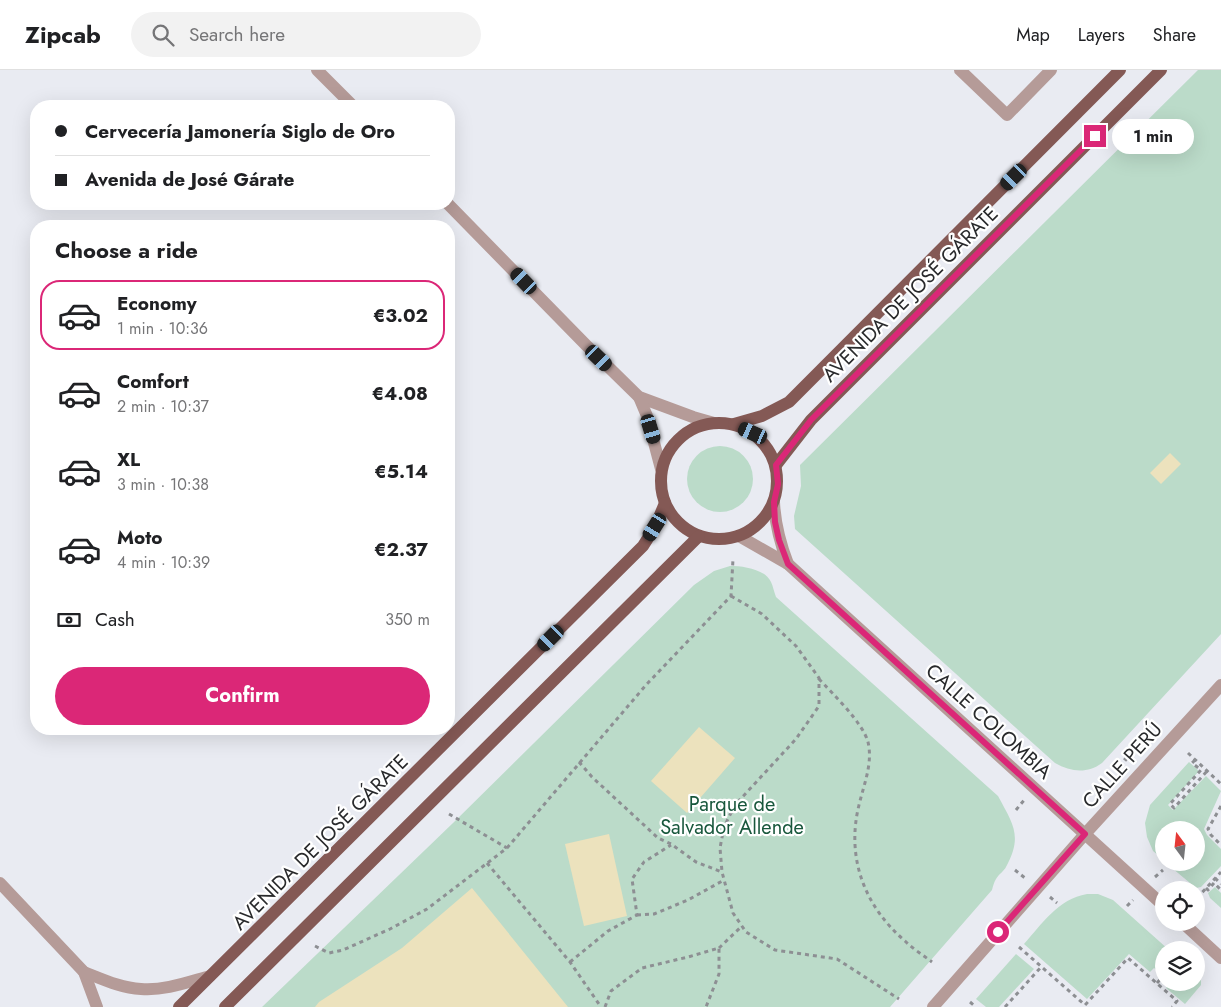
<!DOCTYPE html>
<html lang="en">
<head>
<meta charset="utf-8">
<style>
	body { margin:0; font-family:Jost,sans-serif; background:#f2f2f2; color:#202124; height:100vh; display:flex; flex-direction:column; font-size:19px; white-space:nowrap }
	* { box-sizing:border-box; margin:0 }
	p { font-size:16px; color:#757577 }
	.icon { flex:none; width:28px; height:28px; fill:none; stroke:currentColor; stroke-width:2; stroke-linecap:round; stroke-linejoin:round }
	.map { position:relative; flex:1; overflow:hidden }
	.side { position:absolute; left:30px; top:150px; width:425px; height:515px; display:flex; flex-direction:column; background:#fff; border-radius:20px; box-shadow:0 5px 20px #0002 }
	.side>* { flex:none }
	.hud { position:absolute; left:30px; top:30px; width:425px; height:110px; border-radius:20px; box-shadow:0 5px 20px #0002; display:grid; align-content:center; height:110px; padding:0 25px; background:#fff }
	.needle { width:32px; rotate:345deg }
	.controls { position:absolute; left:1155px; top:751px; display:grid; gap:10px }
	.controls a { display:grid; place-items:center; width:50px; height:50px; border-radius:50%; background:#fff; box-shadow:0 5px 20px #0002; font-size:25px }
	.end { position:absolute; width:22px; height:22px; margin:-11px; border:6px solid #db2777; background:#fff; box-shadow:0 0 0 2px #fff }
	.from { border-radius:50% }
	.bubble { position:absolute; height:35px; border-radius:18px; background:#fff; box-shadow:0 5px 20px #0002; font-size:16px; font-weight:700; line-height:35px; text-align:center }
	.car { position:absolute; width:15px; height:30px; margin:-15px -8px; border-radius:6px; box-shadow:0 0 4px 1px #0007; background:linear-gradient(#222 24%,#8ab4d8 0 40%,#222 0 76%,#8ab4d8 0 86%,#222 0) }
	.hud b { display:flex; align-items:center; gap:18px; height:48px; font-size:19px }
	.hud b+b { border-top:1px solid #e0e0e0 }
	.hud i { width:12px; height:12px; background:#202124 }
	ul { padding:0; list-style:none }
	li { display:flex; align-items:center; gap:15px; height:70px; margin:0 10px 8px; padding:0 15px; border:2px solid transparent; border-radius:20px }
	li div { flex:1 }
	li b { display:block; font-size:19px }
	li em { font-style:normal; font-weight:700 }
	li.on { border-color:#db2777 }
	li>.icon { width:45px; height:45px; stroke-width:1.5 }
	h2 { padding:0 25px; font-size:22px; line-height:60px }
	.pay { display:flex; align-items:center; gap:12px; height:55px; padding:0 25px; font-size:19px }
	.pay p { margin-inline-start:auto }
	.action { display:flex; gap:10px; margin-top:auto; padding:10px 25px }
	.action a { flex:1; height:58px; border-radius:30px; background:#db2777; color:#fff; font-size:20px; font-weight:700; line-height:58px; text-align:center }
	header { display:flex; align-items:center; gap:30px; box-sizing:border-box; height:70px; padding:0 25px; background:#fff; border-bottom:1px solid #e0e0e0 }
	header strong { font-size:24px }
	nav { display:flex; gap:28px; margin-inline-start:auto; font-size:18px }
	.search { width:350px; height:45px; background:#f2f2f2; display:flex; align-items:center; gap:12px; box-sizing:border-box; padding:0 18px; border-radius:28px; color:#757577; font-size:19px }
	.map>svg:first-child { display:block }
	.green { fill:#bbdbc9 }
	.sand { fill:#ece2bd }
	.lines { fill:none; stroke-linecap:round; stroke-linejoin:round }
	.path { stroke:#8d8f93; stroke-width:3; stroke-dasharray:4 4; stroke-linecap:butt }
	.minor { stroke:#b59b98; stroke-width:12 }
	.major { stroke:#845955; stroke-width:12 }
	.route { stroke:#db2777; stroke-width:6 }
	.labels { text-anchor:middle; stroke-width:4.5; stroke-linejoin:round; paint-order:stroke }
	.street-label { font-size:20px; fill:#292a2c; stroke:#fff }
	.park-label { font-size:20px; fill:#18573c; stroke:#fff }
</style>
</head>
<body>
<header>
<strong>Zipcab</strong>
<div class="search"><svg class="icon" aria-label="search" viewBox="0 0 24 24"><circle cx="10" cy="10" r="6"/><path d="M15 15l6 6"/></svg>Search here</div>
<nav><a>Map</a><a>Layers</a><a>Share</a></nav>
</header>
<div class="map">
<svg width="1221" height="937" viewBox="0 0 1221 937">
	<rect width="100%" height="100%" fill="#e9ebf2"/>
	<!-- green -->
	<g class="green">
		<path d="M1198,0H1221V564L1102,693C1087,704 1071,702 1055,693L795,459L794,446L801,416L800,395Z"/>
		<circle cx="720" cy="409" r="33"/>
		<path d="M730,496C743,496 765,499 771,512C773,516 774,522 776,527L998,726C1013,754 1023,766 1006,797C1004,801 999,804 996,809C994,812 993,816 992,820L890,937H262L453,753L694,515L714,501Z"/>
		<path d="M1189,692L1199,701L1168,735L1173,740L1206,706L1221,721L1204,759L1207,765L1221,779V796L1201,817L1196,818L1166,793L1196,792V760H1164V790L1153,781L1147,767L1145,753L1150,735Z"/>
		<path d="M1215,817L1221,823V838L1210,828L1208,823Z"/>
		<path d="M1087,824H1098L1113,830L1169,880H1164V894L1158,901L1154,898L1150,902L1129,884L1087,929L1024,874C1042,854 1058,829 1087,824Z"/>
		<path d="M1016,884L1034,899L999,937H986L976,929Z"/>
		<path d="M1196,904L1201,909V915L1185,934L1166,918L1170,913L1196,912Z"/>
	</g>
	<!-- sand -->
	<g class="sand">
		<path d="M1170,383L1181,394L1161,414L1150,403Z"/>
		<path d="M699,657L735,688L687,743L651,711Z"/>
		<path d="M609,764L627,846L584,856L565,774Z"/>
		<path d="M472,818L568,937H315L319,932L402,878Z"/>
	</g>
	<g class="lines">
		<!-- path -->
		<g class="path">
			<path d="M731,526L762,544L796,576L819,608V636L796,669L735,735L724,757L720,778L722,802L733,843L746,862L775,880L837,889L899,929"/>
			<path d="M819,609C833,624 863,653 868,672C873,693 864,714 859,735C846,787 864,836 905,871C913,879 923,885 932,892"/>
			<path d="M1188,683L1221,714"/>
			<path d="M1124,688L1130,693"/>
			<path d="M1195,690L1192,693L1201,700L1170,734L1174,738L1207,701"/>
			<path d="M579,692L592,707L658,768L671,774L696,792L722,802"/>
			<path d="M1221,736L1208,759L1211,765L1221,775"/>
			<path d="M1016,740L1025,729"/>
			<path d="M449,744L507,778"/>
			<path d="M487,793L570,892L601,937"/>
			<path d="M1015,800L1025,808"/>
			<path d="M1155,807L1163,800"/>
			<path d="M1215,808L1221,814"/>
			<path d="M1206,818L1208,820L1214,813L1221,820"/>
			<path d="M1050,827L1057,833"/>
			<path d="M1197,828L1221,802"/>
			<path d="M1127,836L1133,830"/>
			<path d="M637,845L654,844L688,830L724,810"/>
			<path d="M315,876L329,883L343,880L390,859L427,839L507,778L646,615L731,526L733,489"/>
			<path d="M1019,877L1085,935L1128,888L1177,931L1172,937"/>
			<path d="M719,878L742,856"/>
			<path d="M570,892L608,861L637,845L632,809L644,792L671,775"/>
			<path d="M1157,913L1164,905"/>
			<path d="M970,932L976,937"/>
			<path d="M605,937L611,921L642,898L688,887L719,878V904L706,937"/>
			<path d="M1005,937L1042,896"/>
		</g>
		<!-- minor -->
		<g class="minor">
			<path d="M317,0L353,36"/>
			<path d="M960,0L1007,45L1051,0"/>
			<path d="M448,134L586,275L639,327L693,347L714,353"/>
			<path d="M639,327L647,346L661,399"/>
			<path d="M774,432C775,455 780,473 788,494"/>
			<path d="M739,466L788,494L1164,836"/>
			<path d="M0,813L84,902L97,937"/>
			<path d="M1182,852L1221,888"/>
			<path d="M84,902C102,909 121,918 141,919C164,921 188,912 210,906"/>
			<path d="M933,937L1085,764L1221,615"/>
		</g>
		<!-- major -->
		<g class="major">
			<circle cx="719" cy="411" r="58"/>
			<path d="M734,354L762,346L789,332L1120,0"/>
			<path d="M776,395L811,350L1161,0"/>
			<path d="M179,937L643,476L655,457L665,433"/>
			<path d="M225,937L699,466"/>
		</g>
	</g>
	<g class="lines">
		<!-- route -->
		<path class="route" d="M998,862L1085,764L788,494L779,470L775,452L774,432L778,414L776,395L811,350L1095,66"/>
	</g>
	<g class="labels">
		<!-- street labels -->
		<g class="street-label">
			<text transform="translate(910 224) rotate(-45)" y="7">AVENIDA DE JOSÉ GÁRATE</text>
			<text transform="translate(989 651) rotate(42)" y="7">CALLE COLOMBIA</text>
			<text transform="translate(1122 695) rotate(-48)" y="7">CALLE PERÚ</text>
			<text transform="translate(320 772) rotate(-45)" y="7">AVENIDA DE JOSÉ GÁRATE</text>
		</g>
		<!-- park labels -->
		<g class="park-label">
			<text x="732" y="741">Parque de<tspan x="732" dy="23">Salvador Allende</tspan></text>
		</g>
	</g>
</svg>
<div class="controls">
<a><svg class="needle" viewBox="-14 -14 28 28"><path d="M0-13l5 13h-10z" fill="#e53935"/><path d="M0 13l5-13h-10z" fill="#757577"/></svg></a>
<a><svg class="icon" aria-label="locate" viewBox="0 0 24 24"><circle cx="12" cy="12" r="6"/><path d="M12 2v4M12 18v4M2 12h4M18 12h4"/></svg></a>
<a><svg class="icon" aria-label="layers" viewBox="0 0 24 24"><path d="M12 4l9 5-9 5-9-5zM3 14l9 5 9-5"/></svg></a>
</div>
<i class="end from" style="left:998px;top:862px"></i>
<i class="end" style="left:1095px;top:66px"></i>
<div class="bubble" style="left:1112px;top:49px;width:82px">1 min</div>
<i class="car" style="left:1014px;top:107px;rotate:225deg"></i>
<i class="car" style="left:524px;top:211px;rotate:316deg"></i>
<i class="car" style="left:599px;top:288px;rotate:134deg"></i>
<i class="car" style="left:651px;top:359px;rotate:163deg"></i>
<i class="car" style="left:753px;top:363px;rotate:294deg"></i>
<i class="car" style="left:655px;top:457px;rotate:212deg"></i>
<i class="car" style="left:551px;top:568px;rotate:225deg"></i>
<div class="hud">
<b><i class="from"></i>Cervecería Jamonería Siglo de Oro</b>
<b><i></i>Avenida de José Gárate</b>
</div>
<section class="side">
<h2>Choose a ride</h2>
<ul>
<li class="on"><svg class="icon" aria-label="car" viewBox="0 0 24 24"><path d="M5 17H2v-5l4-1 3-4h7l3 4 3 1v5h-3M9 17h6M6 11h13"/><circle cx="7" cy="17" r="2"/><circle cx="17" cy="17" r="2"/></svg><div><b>Economy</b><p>1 min · 10:36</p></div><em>€3.02</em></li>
<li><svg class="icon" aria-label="car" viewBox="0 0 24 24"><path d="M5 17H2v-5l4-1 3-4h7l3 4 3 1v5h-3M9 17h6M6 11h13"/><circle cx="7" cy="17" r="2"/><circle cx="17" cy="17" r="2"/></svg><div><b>Comfort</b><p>2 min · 10:37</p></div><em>€4.08</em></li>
<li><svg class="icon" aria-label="car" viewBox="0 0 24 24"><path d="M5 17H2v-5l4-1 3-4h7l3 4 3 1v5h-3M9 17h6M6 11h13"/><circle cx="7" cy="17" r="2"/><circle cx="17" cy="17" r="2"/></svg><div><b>XL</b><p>3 min · 10:38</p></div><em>€5.14</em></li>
<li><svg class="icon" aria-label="car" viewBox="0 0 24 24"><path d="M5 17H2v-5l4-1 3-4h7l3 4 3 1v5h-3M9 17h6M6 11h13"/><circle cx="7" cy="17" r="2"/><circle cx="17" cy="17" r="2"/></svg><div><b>Moto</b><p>4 min · 10:39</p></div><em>€2.37</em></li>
</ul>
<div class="pay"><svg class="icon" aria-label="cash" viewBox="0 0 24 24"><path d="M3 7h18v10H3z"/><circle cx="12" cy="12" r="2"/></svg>Cash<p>350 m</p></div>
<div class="action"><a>Confirm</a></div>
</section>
</div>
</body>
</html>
